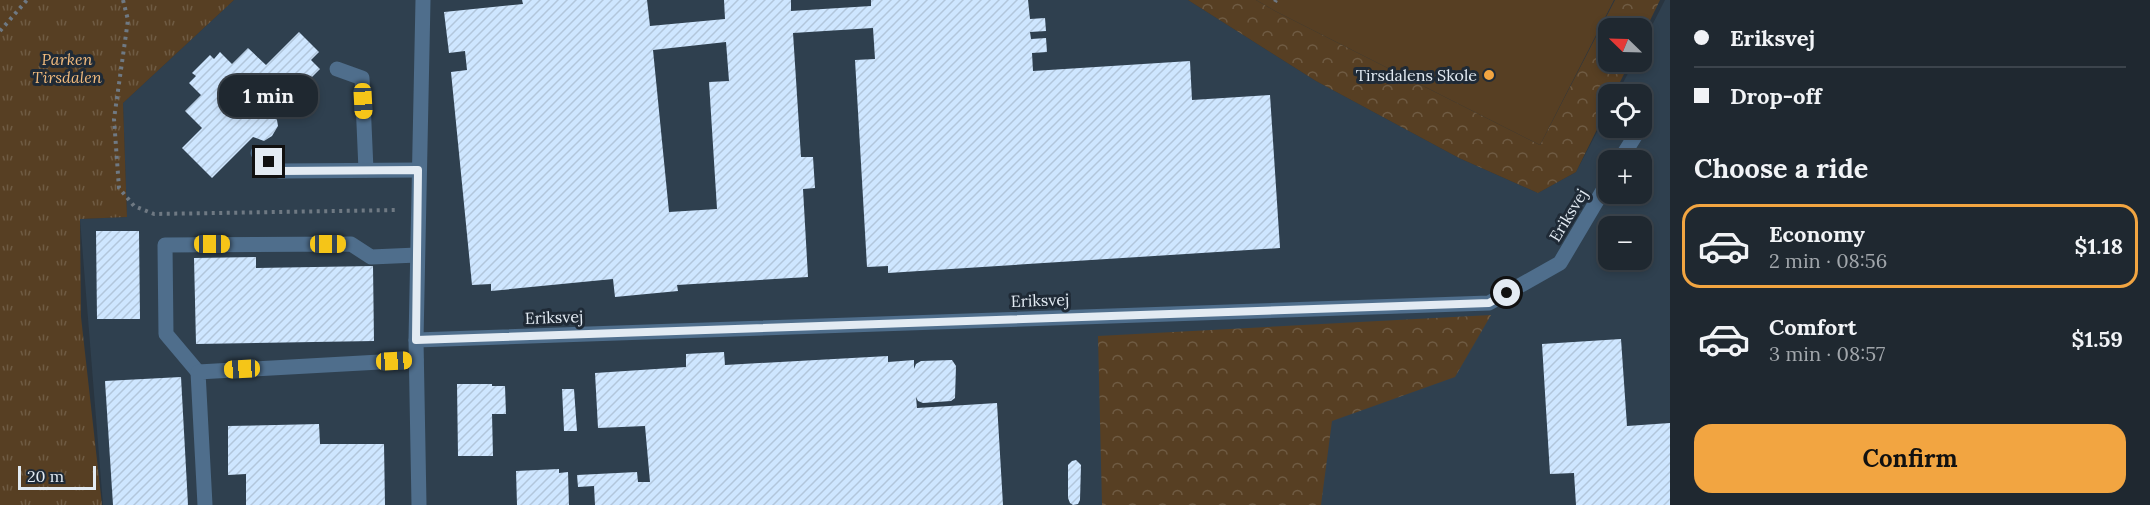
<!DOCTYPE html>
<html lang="en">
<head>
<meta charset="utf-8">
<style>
	body { margin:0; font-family:Lora,serif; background:#273038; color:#f1f3f6; height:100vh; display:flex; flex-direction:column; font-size:22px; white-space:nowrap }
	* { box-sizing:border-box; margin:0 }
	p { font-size:20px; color:#a1a6ab }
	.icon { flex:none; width:33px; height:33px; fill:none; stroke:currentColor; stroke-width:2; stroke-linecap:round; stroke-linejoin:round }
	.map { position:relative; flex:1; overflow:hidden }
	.sheet { display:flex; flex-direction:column; background:#1f2830; width:480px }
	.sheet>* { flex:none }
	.banner { display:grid; align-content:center; height:132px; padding:0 24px; background:#1f2830 }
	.needle { width:39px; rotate:293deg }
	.tools { position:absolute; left:1598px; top:18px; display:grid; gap:12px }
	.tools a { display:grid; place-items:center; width:54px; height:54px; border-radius:12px; background:#1f2830; box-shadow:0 3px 9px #0003,0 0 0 2px #3c444c; font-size:30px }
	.scale { position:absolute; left:18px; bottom:15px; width:78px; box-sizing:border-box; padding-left:6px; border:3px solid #e3ebf3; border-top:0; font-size:16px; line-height:21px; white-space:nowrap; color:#e3ebf3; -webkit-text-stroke:4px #1f2a36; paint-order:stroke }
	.end { position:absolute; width:27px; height:27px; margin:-14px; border:8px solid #e3ebf3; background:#111; box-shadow:0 0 0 3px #111 }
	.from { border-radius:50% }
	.bubble { position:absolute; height:42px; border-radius:18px; background:#1f2830; box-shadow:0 3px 9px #0003,0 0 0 2px #3c444c; font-size:20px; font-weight:700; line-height:42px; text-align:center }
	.car { position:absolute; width:18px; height:36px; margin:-18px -9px; border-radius:8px; box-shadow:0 0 4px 2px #0007; background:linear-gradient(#f5c518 24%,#345 0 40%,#f5c518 0 76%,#345 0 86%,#f5c518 0) }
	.banner b { display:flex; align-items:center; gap:21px; height:57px; font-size:22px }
	.banner b+b { border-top:2px solid #3c444c }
	.banner i { width:15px; height:15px; background:#f1f3f6 }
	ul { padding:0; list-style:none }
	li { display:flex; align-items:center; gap:18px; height:84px; margin:0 12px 9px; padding:0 12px; border:3px solid transparent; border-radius:18px }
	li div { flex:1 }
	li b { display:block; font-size:22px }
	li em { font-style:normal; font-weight:700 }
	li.selected { border-color:#f2a541 }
	li>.icon { width:54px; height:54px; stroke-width:1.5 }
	h2 { padding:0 24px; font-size:27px; line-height:72px }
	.button { display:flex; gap:12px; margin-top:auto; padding:12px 24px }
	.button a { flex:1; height:69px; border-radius:18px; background:#f2a541; color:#111; font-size:24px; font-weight:700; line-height:69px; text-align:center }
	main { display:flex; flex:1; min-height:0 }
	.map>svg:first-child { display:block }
	.built { fill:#2f404f; fill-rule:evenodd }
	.forest { fill:url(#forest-crowns) }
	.park { fill:url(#park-tufts) }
	.pitch { fill:#573f23 }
	.building { fill:url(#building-hatch); fill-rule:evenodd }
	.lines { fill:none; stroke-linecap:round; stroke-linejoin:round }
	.path { stroke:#6f7983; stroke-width:4; stroke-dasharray:3 4.5; stroke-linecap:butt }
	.minor { stroke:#4f6e8c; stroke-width:15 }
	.route { stroke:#e3ebf3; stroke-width:8 }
	.poi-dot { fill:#f2a541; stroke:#1f2a36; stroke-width:2 }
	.labels { text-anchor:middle; stroke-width:6; stroke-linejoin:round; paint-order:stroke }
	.park-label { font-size:16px; font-style:italic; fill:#f2bb7d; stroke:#1f2a36 }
	.poi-label { font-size:16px; fill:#e3ebf3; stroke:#1f2a36; text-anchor:end }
	.street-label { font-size:16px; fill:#e3ebf3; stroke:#1f2a36 }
</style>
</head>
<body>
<main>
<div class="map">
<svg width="1670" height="505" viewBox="0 0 1670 505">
	<defs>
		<pattern id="forest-crowns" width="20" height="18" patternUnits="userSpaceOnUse" patternTransform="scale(1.5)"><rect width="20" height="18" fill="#573f23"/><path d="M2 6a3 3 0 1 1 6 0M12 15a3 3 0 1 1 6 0" fill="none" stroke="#6f5b43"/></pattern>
		<pattern id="park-tufts" width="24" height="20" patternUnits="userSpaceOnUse" patternTransform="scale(1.5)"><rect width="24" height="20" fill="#573f23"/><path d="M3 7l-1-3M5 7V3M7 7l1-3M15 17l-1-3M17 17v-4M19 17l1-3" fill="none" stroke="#6f5b43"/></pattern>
		<pattern id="building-hatch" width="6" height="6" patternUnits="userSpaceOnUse" patternTransform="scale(1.5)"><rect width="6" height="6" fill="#cee6ff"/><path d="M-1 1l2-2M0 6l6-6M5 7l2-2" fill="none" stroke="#b2c6db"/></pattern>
	</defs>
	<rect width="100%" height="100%" fill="#293540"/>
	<!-- built -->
	<path class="built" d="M234,0H1188L1316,81L1459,158L1538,193L1576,172L1608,111V128H1641V94H1617L1634,62H1641V47L1665,0H1670V505H103L80,219L127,217L123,103ZM1608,160H1641V194H1608ZM1608,226H1641V260H1608Z"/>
	<!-- forest -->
	<g class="forest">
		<path d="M1188,0H1256L1275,11L1540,145L1615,0H1660L1641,39V28H1608V62H1630L1614,94H1608V107L1576,172L1538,193L1459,158L1316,81Z"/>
		<path d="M1491,315L1455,377L1332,421L1321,505H1102L1098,336Z"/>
	</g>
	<!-- park -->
	<path class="park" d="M0,0H234L123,103L127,217L80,219L81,317L102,505H0Z"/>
	<!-- pitch -->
	<path class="pitch" d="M1256,0H1614L1540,145L1275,11Z"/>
	<!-- building -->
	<g class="building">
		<path d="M522,0H647L650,26L725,19L724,0H791V11L871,6V0H1028L1030,19L1045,18L1046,31L1030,32L1031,39L1046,38L1047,52L1032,53L1033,71L1190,61L1192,100L1270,95L1280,248L888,273V266L867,267L855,60L875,59L873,28L793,33L801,157H813L815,188L803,189L808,277L677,285L678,291L615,297L613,279L491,291V284L472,285L451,72L467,70L465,51L449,53L444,12L523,4ZM726,42L729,81L709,82L717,209L669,212L653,50Z"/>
		<path d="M299,32L319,52L311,60L320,69L274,115L277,120L278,126L272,136L264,141L253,137L212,178L182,148L202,128L185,111L201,95L189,83L196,76L192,73L210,55L214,59L220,52L232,64L248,48L266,65Z"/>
		<path d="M96,231H139L140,319H97Z"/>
		<path d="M256,257V268L373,266L374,341L196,344L194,258Z"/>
		<path d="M1621,339L1627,426L1670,423V505H1576L1574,473L1550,474L1542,344Z"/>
		<path d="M724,352L725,365L888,356V362L914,360V369L916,364L921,361L952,360L956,366L955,398L951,401L923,403L918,401L916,397L917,408L997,403L1003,505H595L594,486L578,487L577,475L637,472L638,482H650L645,426L598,428L595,373L686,367V354Z"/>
		<path d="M181,377L188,505H113L105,381Z"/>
		<path d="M457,384H492V386H505L506,414H492L493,456H458Z"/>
		<path d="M562,389H574L577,431H564Z"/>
		<path d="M319,424L320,444H384L385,505H246V474L228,475V426Z"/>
		<path d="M1076,460L1081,465L1080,500L1078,504L1073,505L1070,503L1068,498V465L1072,461Z"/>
		<path d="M559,469V473L568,472L569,505H517L516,471Z"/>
	</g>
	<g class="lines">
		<!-- path -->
		<g class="path">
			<path d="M123,0L128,20L114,119L119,188L134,206L154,214L399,210"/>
			<path d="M1275,2L1276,0"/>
			<path d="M0,31L27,0"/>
		</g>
		<!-- minor -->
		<g class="minor">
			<path d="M337,69L362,78L366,170"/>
			<path d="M258,153L279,171L418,170"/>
			<path d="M1620,160L1640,128"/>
			<path d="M416,340L1489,303L1560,263L1608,182"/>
			<path d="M198,372L166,334L165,245L351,244L371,257L417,255"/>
			<path d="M205,505L198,372L416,360"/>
			<path d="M419,505L416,340L423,0"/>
		</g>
	</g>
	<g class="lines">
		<!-- route -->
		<path class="route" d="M269,162L279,171L418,170L416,340L1489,303L1507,293"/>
	</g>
	<!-- markers -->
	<circle class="poi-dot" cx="1489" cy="75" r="6"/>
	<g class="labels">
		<!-- park labels -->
		<g class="park-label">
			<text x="67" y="65">Parken<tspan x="67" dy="18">Tirsdalen</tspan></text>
		</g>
		<!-- poi labels -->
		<g class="poi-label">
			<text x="1477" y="81">Tirsdalens Skole</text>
		</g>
		<!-- street labels -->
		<g class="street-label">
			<text transform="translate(1568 215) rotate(-59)" y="6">Eriksvej</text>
			<text transform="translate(1040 300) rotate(-2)" y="6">Eriksvej</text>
			<text transform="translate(554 317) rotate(-2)" y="6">Eriksvej</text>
		</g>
	</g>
</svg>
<div class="tools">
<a><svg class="needle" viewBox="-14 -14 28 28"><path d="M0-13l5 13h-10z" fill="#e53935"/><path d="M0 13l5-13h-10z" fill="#a1a6ab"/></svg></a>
<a><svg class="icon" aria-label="locate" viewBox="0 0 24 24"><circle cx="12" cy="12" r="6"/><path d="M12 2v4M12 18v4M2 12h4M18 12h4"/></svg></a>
<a>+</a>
<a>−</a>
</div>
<div class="scale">20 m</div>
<i class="end from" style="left:1507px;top:293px"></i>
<i class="end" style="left:269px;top:162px"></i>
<div class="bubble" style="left:219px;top:75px;width:99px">1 min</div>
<i class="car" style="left:363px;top:101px;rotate:177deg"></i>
<i class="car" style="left:212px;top:244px;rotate:90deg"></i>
<i class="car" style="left:328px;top:244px;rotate:90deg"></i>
<i class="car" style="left:394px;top:361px;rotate:87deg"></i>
<i class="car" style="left:242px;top:369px;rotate:267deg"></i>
</div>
<section class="sheet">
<div class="banner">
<b><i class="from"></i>Eriksvej</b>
<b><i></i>Drop-off</b>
</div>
<h2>Choose a ride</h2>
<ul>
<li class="selected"><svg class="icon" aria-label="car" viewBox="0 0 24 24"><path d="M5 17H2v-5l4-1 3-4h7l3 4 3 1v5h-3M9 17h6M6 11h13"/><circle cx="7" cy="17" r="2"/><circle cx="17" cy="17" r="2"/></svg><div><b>Economy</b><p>2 min · 08:56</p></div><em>$1.18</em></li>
<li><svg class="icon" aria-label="car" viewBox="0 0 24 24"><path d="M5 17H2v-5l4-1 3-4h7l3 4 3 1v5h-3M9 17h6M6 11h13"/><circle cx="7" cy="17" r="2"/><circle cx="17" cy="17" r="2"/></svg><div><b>Comfort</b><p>3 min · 08:57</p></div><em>$1.59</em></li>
</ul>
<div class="button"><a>Confirm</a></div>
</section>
</main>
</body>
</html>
